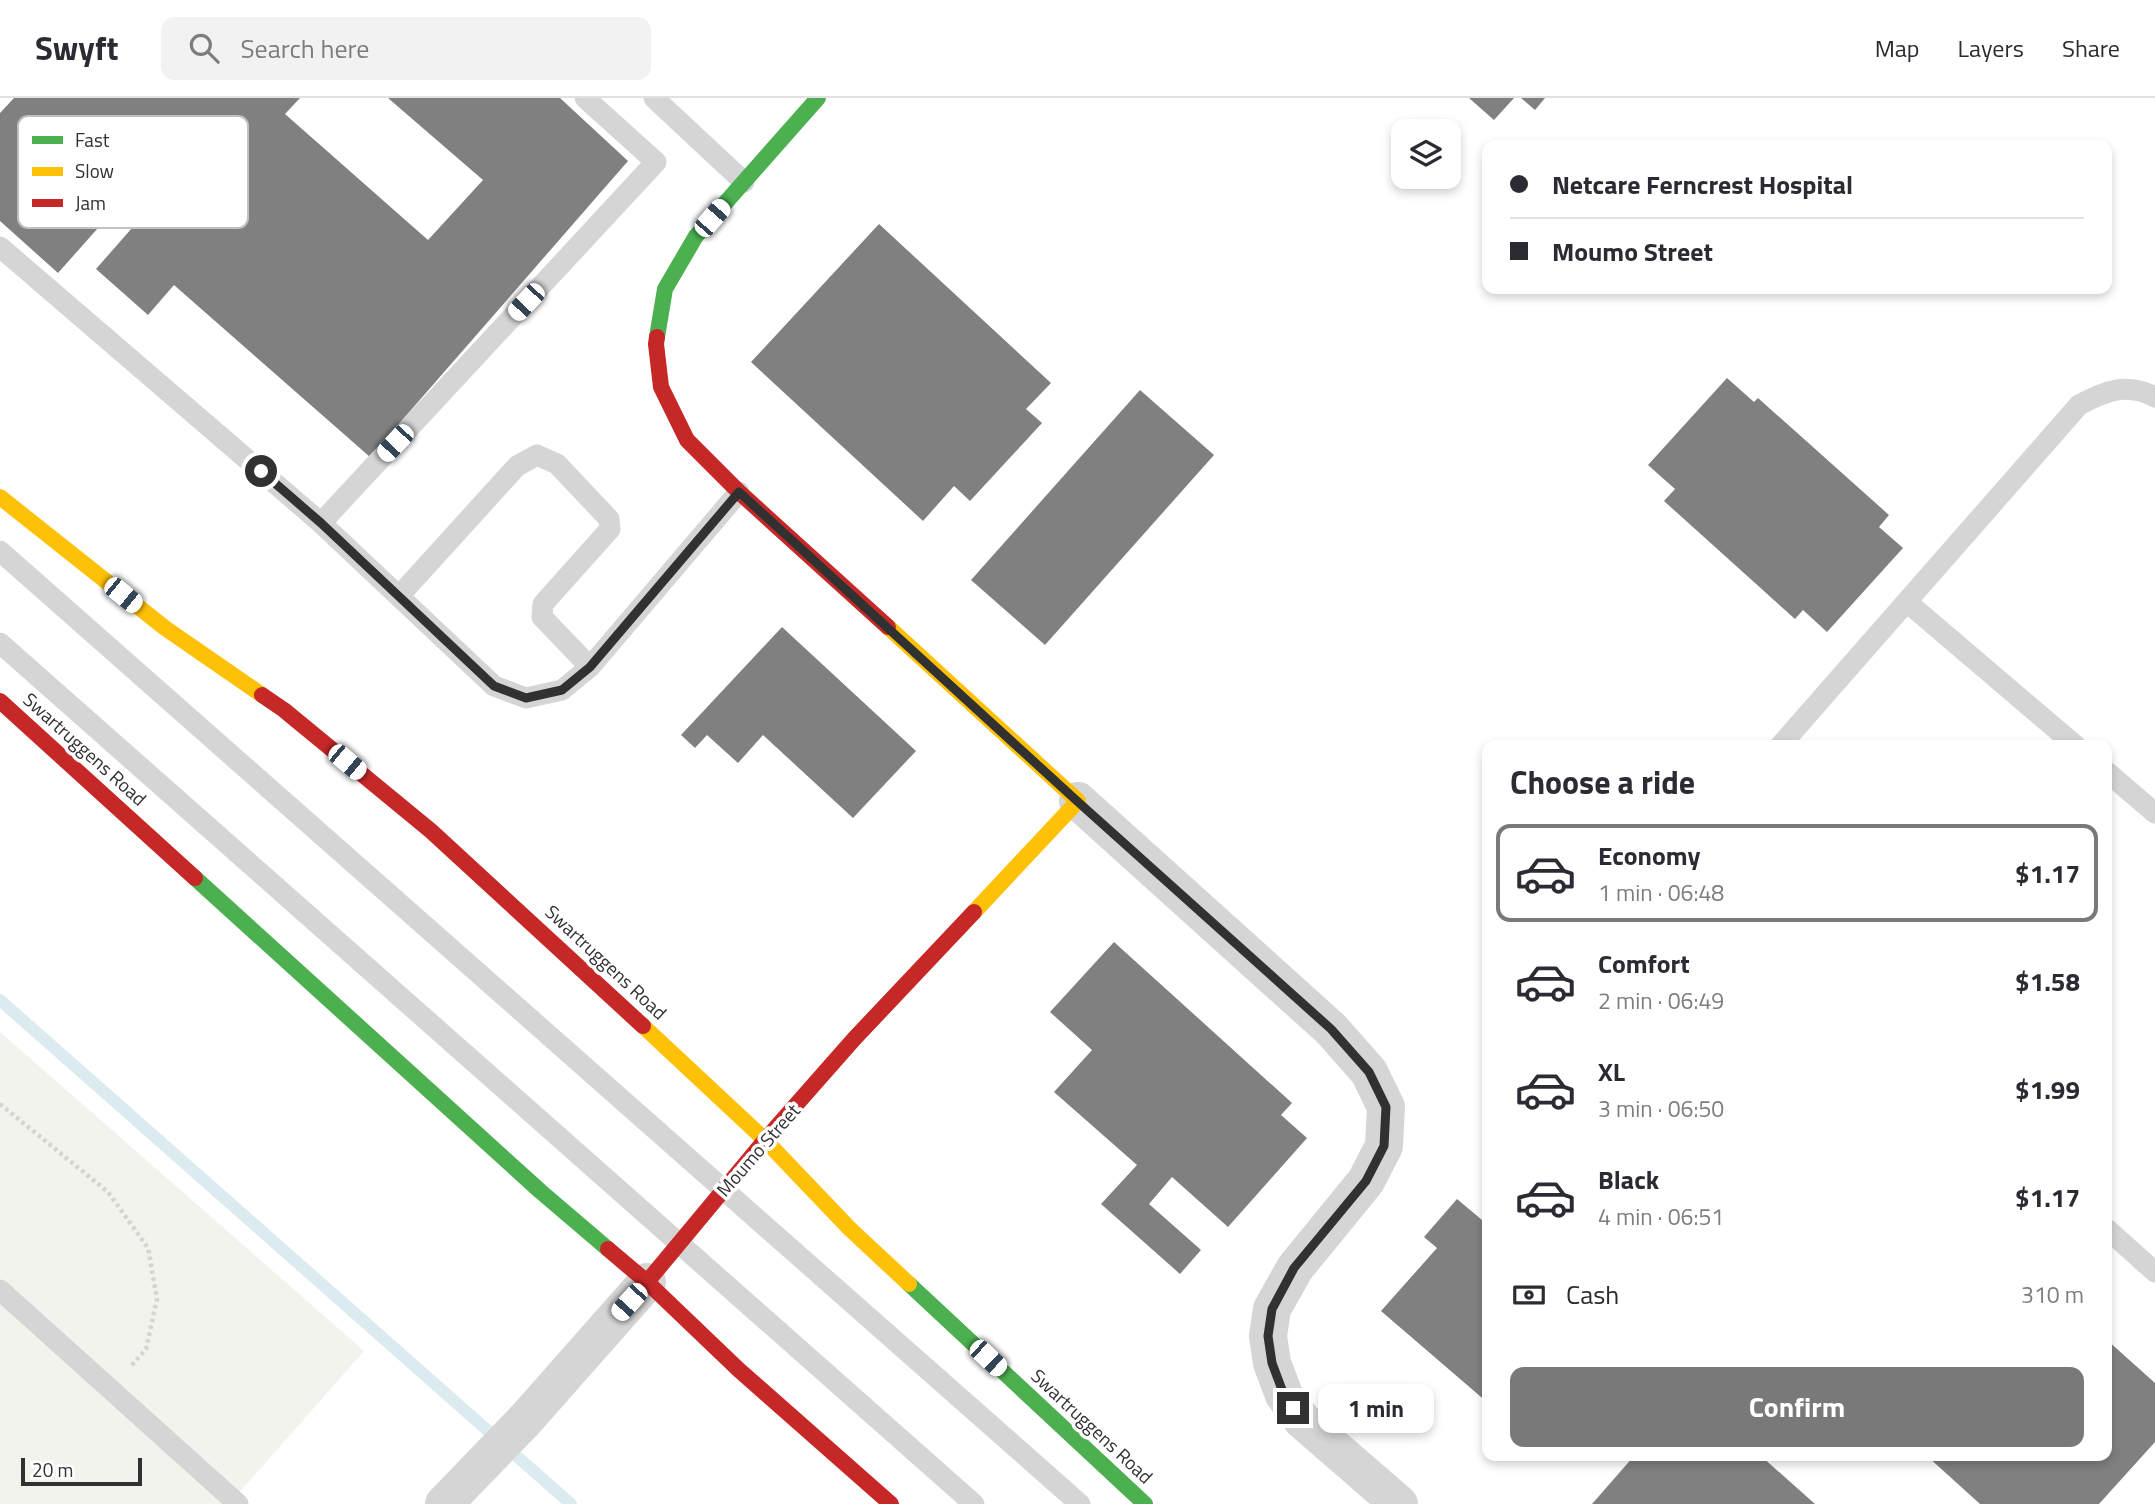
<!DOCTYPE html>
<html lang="en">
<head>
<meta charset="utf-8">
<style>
	body { margin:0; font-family:"Titillium Web",sans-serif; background:#f2f2f3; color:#2b2b33; height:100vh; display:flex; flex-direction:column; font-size:26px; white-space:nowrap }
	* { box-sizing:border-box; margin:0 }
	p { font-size:23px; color:#7c7c81 }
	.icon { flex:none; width:38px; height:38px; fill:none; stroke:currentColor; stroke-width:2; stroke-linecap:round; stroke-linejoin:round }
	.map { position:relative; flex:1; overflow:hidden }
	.sheet { position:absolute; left:1482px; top:642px; width:630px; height:721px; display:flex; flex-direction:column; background:#fff; border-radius:14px; box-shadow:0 4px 10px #0003 }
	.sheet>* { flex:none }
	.hud { position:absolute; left:1482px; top:42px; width:630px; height:154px; border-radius:14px; box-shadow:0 4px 10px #0003; display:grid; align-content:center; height:154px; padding:0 28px; background:#fff }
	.buttons { position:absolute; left:1391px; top:21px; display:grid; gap:14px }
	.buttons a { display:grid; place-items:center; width:70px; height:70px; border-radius:14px; background:#fff; box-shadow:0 4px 10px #0003; font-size:35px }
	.scale { position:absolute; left:21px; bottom:18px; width:121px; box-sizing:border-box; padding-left:7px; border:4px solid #313131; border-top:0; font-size:19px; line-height:24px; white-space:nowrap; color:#313131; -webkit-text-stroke:5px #fff; paint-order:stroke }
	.end { position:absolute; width:32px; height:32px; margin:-16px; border:9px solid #313131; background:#fff; box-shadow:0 0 0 4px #fff }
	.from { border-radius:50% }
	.bubble { position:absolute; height:49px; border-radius:14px; background:#fff; box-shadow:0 4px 10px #0003; font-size:23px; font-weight:700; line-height:49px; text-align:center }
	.car { position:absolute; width:21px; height:42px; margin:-21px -10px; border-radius:9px; box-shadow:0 0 5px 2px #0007; background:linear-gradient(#fff 24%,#345 0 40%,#fff 0 76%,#345 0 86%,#fff 0) }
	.hud b { display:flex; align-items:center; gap:24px; height:66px; font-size:26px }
	.hud b+b { border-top:2px solid #e1e1e2 }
	.hud i { width:18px; height:18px; background:#2b2b33 }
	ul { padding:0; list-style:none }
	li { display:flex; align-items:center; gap:21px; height:98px; margin:0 14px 10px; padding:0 14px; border:4px solid transparent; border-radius:14px }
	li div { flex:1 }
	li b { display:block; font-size:26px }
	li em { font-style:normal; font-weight:700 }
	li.active { border-color:#797979 }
	li>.icon { width:63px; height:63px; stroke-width:1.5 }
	h2 { padding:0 28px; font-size:32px; line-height:84px }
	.pay { display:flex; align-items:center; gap:18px; height:77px; padding:0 28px; font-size:26px }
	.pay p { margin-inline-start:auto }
	.button { display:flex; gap:14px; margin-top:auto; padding:14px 28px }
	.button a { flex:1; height:80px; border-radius:14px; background:#797979; color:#fff; font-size:28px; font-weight:700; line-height:80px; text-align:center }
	header { display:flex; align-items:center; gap:42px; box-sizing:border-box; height:98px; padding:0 35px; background:#fff; border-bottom:2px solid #e1e1e2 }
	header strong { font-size:33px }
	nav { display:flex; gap:38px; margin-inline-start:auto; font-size:24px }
	.search { width:490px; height:63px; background:#f2f2f3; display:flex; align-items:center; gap:18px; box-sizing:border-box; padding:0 24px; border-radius:14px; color:#7c7c81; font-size:26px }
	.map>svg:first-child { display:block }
	.green { fill:#f1f3ec }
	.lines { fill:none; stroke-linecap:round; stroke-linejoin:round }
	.stream { stroke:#dbebf0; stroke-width:12 }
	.building { fill:#808080 }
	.path { stroke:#d4d4d4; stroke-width:4.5; stroke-dasharray:3.5 3.5; stroke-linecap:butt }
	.lane { stroke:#d5d5d5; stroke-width:21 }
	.street { stroke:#d5d5d5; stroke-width:38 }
	.fast { stroke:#4caf50; stroke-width:16 }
	.slow { stroke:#ffc107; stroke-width:16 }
	.jam { stroke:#c62828; stroke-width:16 }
	.route { stroke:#313131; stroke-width:9 }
	.labels { text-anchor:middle; stroke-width:7; stroke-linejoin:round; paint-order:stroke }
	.street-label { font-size:19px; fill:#313131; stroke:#fff }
	.key { fill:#fff; stroke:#c1c1c1; stroke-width:2 }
	.key-label { font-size:19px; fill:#313131 }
</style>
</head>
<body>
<header>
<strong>Swyft</strong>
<div class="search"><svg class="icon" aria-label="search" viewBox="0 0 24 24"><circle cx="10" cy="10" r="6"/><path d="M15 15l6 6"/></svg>Search here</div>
<nav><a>Map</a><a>Layers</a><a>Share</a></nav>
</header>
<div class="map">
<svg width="2155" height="1406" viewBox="0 0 2155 1406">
	<rect width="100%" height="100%" fill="#fff"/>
	<!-- green -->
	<path class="green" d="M0,934L364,1253L229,1406H0Z"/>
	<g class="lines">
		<!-- stream -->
		<path class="stream" d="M0,902L571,1406"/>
	</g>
	<!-- building -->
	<g class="building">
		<path d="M14,0H300L285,16L428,142L483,82L388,0H560L628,63L370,359L174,187L148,217L96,171L132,130L114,112L58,175L0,123V15Z"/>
		<path d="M1469,0H1514L1494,22Z"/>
		<path d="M1521,0H1545L1535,12Z"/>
		<path d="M879,126L1051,285L1026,311L1042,325L970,403L954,388L923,423L751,264Z"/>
		<path d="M1727,280L1754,304L1758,300L1889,417L1879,429L1903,450L1827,534L1803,512L1795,521L1664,403L1675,391L1648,367Z"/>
		<path d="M1140,292L1214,357L1045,547L971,482Z"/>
		<path d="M782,529L916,653L853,720L763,637L738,665L707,637L695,650L681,637Z"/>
		<path d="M1114,844L1292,1005L1281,1017L1307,1040L1228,1129L1172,1079L1149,1106L1201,1152L1180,1176L1101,1106L1137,1067L1054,994L1092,952L1050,914Z"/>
		<path d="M1457,1101L1488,1127V1305L1381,1213L1437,1150L1424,1139Z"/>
		<path d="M2107,1242L2155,1285V1344L2099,1406H1980L1927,1358H2107Z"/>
		<path d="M1634,1358H1761L1815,1406H1592Z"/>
	</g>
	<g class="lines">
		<!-- path -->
		<path class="path" d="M0,1006L108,1094L148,1150L157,1201L146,1251L130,1269"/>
		<!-- lane -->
		<g class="lane">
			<path d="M654,0L744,84"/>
			<path d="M0,149L321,425L656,64L585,0"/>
			<path d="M321,425L494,588L526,600L562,592L590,569L739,394"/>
			<path d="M0,453L1080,1406"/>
			<path d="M399,498L517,368L537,357L557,366L609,421L610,431L543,506L542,519L590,569"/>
			<path d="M1907,504L2076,648"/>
			<path d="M0,545L974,1406"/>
			<path d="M1780,648L2079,307C2105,293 2127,284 2155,299"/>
			<path d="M2107,674L2155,715"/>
			<path d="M2107,1131L2155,1174"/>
			<path d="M0,1192L238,1406"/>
		</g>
		<!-- street -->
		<g class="street">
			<path d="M1078,703L1331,931L1369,974L1386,1009L1384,1048L1366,1083L1295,1170L1272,1211L1268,1238L1272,1265L1284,1297L1302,1322L1399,1406"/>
			<path d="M444,1406L526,1321L647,1184"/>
		</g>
		<!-- fast -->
		<g class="fast">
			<path d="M657,239L665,191L696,138L818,0"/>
			<path d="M195,780L540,1093L608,1151"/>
			<path d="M909,1186L1145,1406"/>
		</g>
		<!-- slow -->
		<g class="slow">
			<path d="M0,399L165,530L262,597"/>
			<path d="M888,529L1078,703L974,814"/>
			<path d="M643,928L765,1042L850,1131L909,1186"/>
		</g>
		<!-- jam -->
		<g class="jam">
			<path d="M657,239L656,246L661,289L687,342L739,394L888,529"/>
			<path d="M262,597L284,612L431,733L643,928"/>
			<path d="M0,603L195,780"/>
			<path d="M608,1151L647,1184L739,1272L891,1406"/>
			<path d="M647,1184L765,1042L854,941L974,814"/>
		</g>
	</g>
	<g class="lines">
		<!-- route -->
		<path class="route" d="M261,373L321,425L494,588L526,600L562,592L590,569L739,394L1077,703L1331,931L1369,974L1386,1009L1384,1048L1366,1083L1294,1170L1272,1211L1268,1238L1272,1265L1284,1297L1293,1310"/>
	</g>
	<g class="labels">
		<!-- street labels -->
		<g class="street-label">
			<text transform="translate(85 651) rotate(42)" y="7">Swartruggens Road</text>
			<text transform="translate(606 864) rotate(43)" y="7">Swartruggens Road</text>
			<text transform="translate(758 1052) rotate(-49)" y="7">Moumo Street</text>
			<text transform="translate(1092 1328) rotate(43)" y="7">Swartruggens Road</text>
		</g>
	</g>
	<!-- legend -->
	<rect x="18" y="18" width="230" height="112" rx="10" class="key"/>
	<rect x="32" y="38" width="31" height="8" fill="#4caf50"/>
	<rect x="32" y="69" width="31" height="9" fill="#ffc107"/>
	<rect x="32" y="101" width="31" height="8" fill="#c62828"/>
	<g class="key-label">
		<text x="75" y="49">Fast</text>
		<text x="75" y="80">Slow</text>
		<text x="75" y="112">Jam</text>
	</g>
</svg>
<div class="buttons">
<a><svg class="icon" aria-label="layers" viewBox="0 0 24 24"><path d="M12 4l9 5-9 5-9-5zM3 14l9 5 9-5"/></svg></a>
</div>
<div class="scale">20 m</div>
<i class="end from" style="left:261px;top:373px"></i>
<i class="end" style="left:1293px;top:1310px"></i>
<div class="bubble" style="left:1318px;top:1286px;width:116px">1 min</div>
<i class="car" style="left:712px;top:120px;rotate:41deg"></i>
<i class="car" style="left:526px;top:204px;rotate:223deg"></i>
<i class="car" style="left:395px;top:345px;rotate:223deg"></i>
<i class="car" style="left:123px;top:497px;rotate:129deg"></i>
<i class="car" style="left:347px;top:664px;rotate:130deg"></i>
<i class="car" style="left:629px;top:1204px;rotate:222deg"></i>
<i class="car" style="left:988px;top:1260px;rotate:133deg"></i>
<div class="hud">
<b><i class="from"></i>Netcare Ferncrest Hospital</b>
<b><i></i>Moumo Street</b>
</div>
<section class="sheet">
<h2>Choose a ride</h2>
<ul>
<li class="active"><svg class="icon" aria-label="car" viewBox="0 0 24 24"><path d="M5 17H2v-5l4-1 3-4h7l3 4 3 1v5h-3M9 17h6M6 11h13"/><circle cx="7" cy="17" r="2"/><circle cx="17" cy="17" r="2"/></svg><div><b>Economy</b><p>1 min · 06:48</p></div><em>$1.17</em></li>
<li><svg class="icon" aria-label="car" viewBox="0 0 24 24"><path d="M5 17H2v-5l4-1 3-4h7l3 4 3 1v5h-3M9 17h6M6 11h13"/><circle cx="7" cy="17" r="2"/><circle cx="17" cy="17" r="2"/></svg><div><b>Comfort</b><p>2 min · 06:49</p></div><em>$1.58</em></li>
<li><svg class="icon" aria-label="car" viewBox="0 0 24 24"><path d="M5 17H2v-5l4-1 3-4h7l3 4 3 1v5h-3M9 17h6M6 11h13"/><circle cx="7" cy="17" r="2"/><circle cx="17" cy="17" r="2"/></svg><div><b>XL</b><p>3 min · 06:50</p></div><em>$1.99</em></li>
<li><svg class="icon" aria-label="car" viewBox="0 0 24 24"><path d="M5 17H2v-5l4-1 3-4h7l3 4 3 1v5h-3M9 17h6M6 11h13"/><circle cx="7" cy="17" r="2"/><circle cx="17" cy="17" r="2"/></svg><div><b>Black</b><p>4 min · 06:51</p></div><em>$1.17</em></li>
</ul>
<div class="pay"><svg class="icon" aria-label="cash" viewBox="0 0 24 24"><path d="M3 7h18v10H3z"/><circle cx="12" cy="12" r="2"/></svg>Cash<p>310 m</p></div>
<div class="button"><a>Confirm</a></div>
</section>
</div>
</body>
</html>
